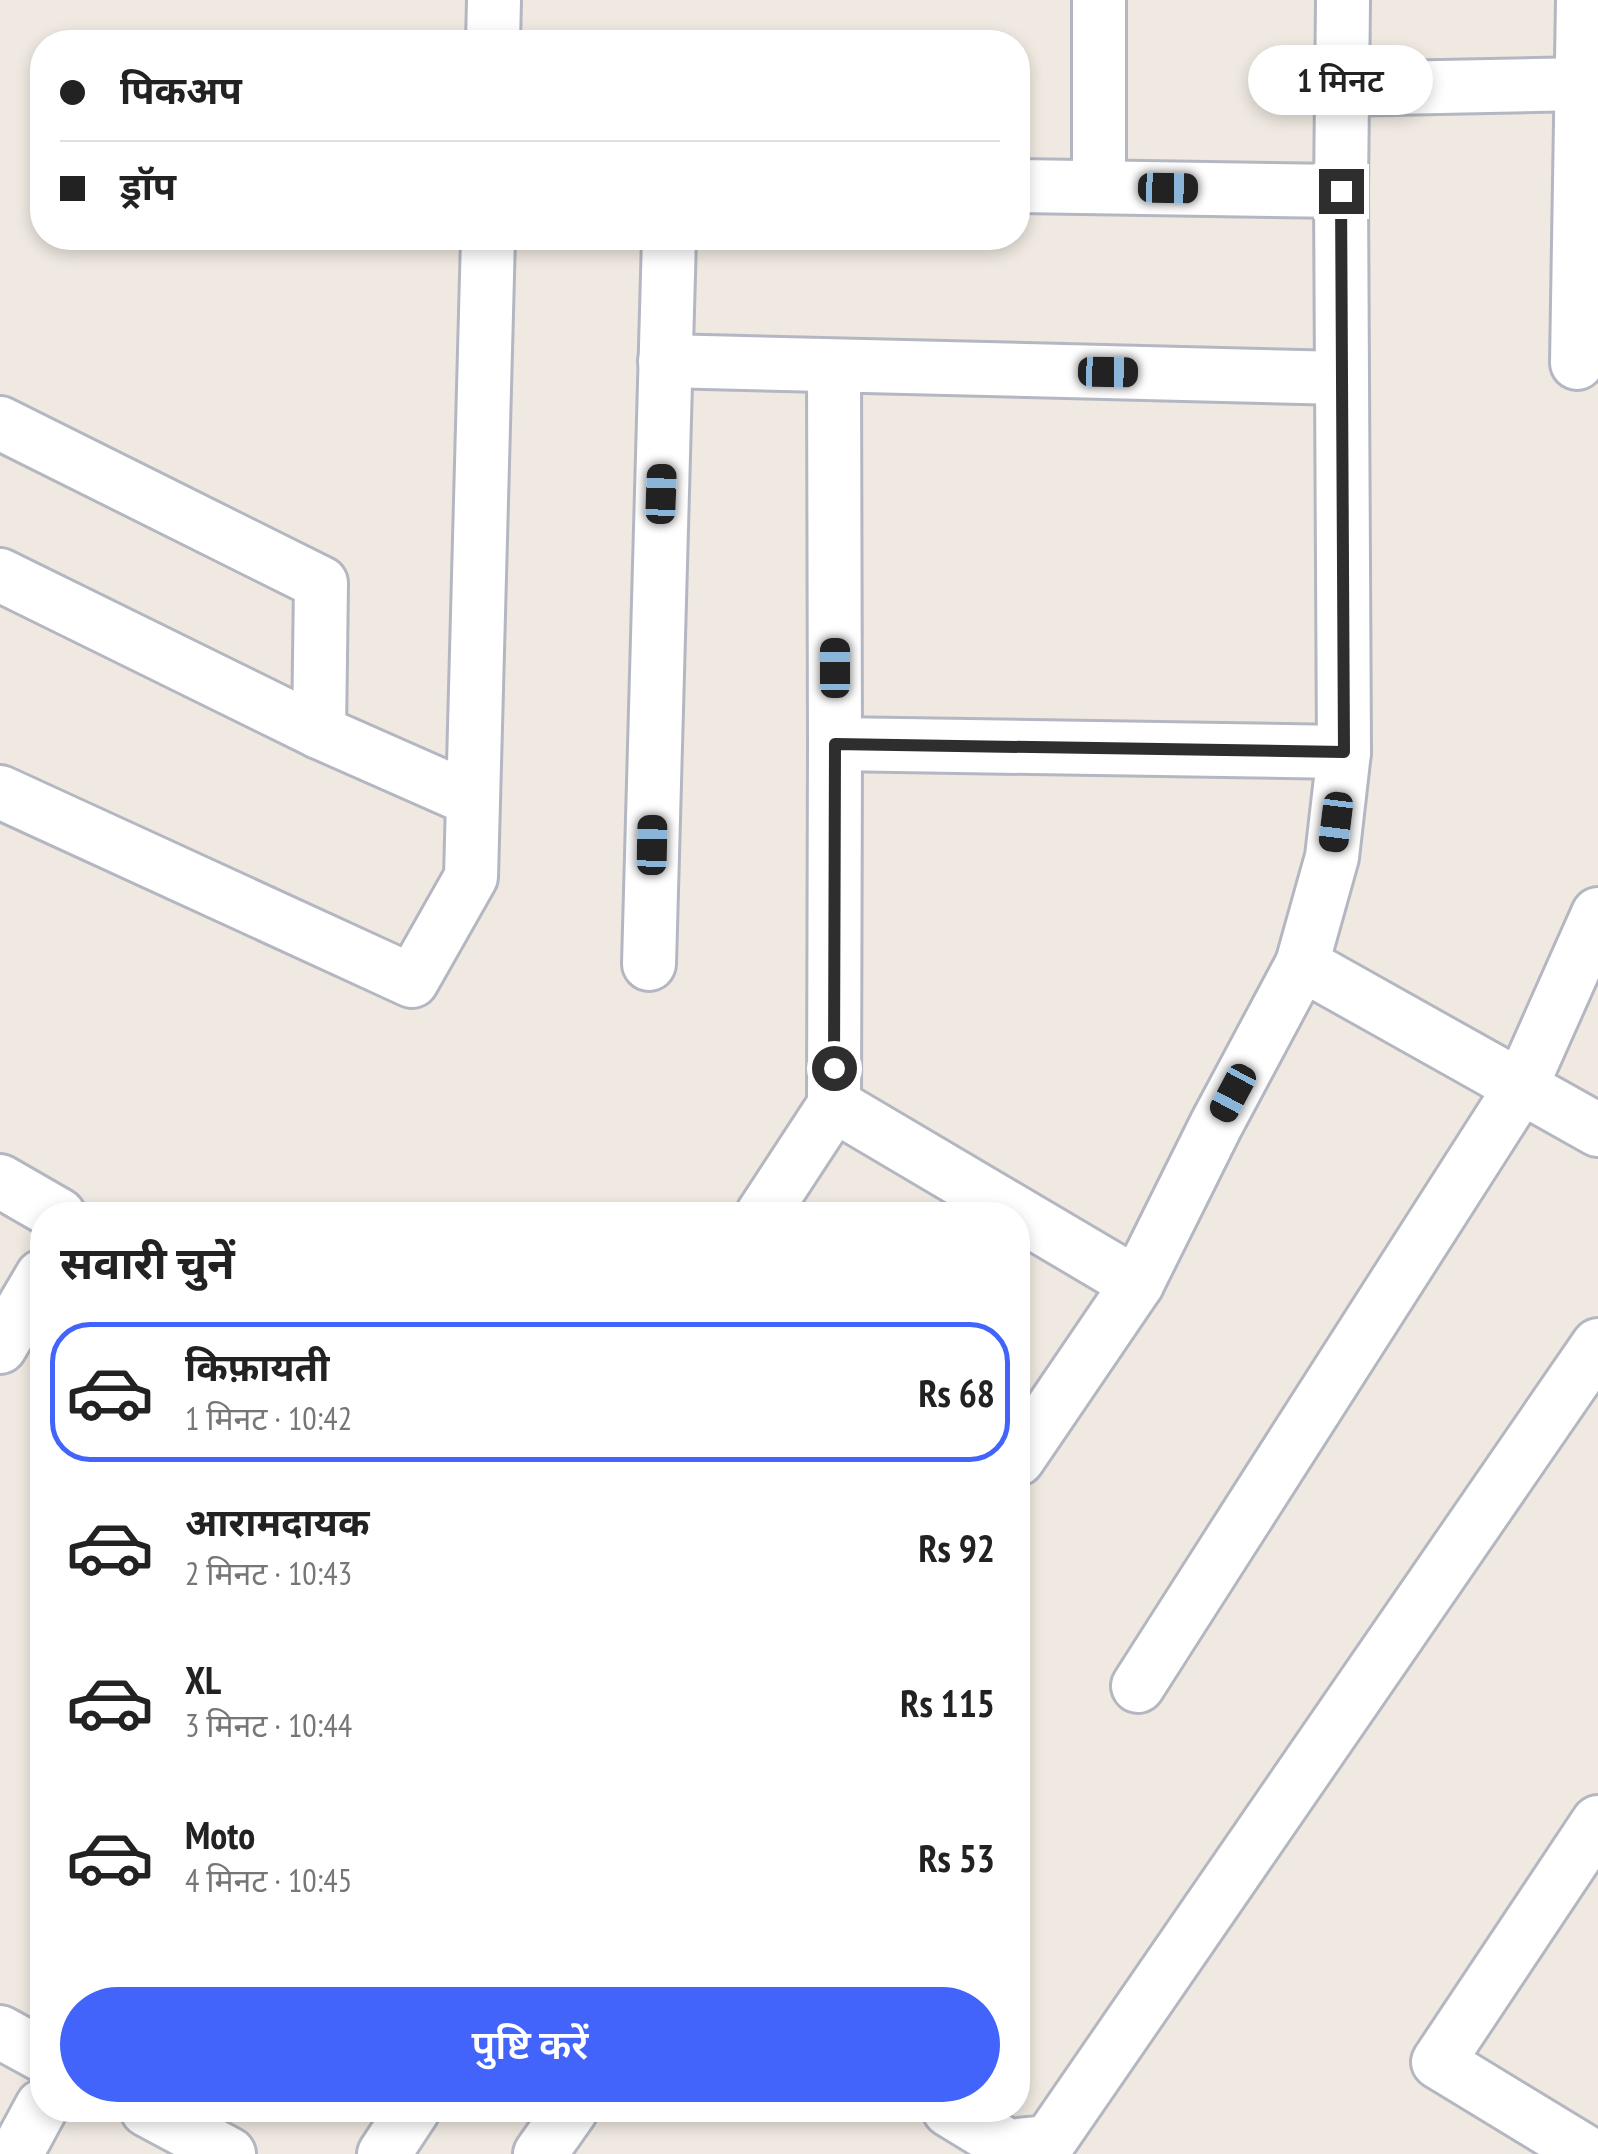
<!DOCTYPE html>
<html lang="hi">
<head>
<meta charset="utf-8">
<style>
	body { margin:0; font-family:"PT Sans Narrow","Noto Sans Devanagari",sans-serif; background:#f2f2f2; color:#222; height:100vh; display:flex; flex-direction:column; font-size:38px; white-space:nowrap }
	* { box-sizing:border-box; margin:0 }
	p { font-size:32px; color:#767676 }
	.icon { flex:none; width:55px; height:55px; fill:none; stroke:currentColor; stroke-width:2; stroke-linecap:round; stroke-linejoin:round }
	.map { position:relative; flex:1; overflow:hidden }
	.panel { position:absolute; left:30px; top:1202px; width:1000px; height:920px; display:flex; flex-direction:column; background:#fff; border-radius:40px; box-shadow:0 5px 15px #0003 }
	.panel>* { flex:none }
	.hud { position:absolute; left:30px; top:30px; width:1000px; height:220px; border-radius:40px; box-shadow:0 5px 15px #0003; display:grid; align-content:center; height:220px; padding:0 30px; background:#fff }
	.end { position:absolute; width:45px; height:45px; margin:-22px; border:12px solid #2e2e2e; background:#fff; box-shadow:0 0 0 5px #fff }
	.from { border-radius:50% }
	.bubble { position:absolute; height:70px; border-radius:35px; background:#fff; box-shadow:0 5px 15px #0003; font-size:32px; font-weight:600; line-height:70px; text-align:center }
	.car { position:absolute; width:30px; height:60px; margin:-30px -15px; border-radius:12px; box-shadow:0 0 8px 2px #0007; background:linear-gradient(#222 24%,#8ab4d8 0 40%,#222 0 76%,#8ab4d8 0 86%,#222 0) }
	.hud b { display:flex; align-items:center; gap:35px; height:95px; font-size:38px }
	.hud b+b { border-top:2px solid #e0e0e0 }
	.hud i { width:25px; height:25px; background:#222 }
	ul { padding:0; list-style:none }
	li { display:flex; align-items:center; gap:30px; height:140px; margin:0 20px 15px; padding:0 10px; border:5px solid transparent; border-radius:40px }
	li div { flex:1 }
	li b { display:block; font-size:38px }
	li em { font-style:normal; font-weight:600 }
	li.active { border-color:#4264fb }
	li>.icon { width:90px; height:90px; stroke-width:1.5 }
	h2 { padding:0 30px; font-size:45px; line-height:120px }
	.button { display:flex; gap:20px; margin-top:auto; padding:20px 30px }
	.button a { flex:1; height:115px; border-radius:60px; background:#4264fb; color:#fff; font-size:40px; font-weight:600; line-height:115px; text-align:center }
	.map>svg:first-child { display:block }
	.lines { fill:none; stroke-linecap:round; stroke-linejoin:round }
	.minor-casing { stroke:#b4b7c1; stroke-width:58 }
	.minor { stroke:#fff; stroke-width:52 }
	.route { stroke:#2e2e2e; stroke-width:12 }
</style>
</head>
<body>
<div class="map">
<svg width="1598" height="2154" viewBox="0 0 1598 2154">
	<rect width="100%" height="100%" fill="#efe9e1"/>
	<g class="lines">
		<defs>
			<g id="minor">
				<path d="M1099,0V187"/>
				<path d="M1343,0L1341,191L1344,752L1332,857L1302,964L1598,1130"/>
				<path d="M493,42L494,0"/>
				<path d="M1342,89L1582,84"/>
				<path d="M1018,186L1341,191"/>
				<path d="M665,361L1342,378"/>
				<path d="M1577,363L1583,0"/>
				<path d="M834,366L835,744"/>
				<path d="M0,423L321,583L319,732"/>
				<path d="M0,575L319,732L473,800"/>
				<path d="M0,792L412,981L471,877L488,238"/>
				<path d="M649,964L669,238"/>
				<path d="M834,1105L835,744L1344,752"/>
				<path d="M0,1181L59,1215"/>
				<path d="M762,1215L834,1105L1137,1284"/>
				<path d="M0,1347L42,1276"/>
				<path d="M1018,1459L1137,1284L1216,1125L1302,964"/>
				<path d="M1138,1686L1521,1087L1598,914"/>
				<path d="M0,2032L42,2055"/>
				<path d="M147,2110L229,2154"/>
				<path d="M949,2110L1008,2146L1049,2142L1598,1345"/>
				<path d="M16,2154L42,2106"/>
				<path d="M384,2154L413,2110"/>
				<path d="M540,2154L571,2110"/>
				<path d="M1589,2154L1438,2062L1598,1822"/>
			</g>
		</defs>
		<!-- minor casing -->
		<use href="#minor" class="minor-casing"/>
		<!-- minor -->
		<use href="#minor" class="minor"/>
	</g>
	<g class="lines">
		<!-- route -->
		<path class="route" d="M834,1068L835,744L1344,752L1341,191"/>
	</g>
</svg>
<i class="end from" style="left:834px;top:1068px"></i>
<i class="end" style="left:1341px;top:191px"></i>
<div class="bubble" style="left:1248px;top:45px;width:185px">1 मिनट</div>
<i class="car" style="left:1168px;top:188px;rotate:91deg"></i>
<i class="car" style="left:1108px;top:372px;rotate:91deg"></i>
<i class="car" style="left:661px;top:494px;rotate:2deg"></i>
<i class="car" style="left:835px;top:668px;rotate:0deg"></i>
<i class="car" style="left:1336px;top:822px;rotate:187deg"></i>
<i class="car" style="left:652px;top:845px;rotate:1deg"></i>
<i class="car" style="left:1233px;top:1093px;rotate:208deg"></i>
<div class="hud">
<b><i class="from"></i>पिकअप</b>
<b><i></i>ड्रॉप</b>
</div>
<section class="panel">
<h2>सवारी चुनें</h2>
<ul>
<li class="active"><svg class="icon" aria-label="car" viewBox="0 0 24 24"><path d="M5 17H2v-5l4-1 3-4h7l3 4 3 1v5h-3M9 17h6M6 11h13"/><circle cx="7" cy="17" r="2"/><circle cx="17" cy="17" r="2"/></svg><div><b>किफ़ायती</b><p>1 मिनट · 10:42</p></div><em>Rs 68</em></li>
<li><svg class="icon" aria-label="car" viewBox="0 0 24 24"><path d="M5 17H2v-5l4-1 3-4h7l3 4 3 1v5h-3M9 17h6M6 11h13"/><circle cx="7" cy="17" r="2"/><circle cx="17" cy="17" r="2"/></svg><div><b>आरामदायक</b><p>2 मिनट · 10:43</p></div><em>Rs 92</em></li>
<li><svg class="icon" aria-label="car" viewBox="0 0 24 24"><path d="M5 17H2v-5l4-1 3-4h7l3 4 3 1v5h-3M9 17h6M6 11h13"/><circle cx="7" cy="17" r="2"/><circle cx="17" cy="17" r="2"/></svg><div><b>XL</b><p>3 मिनट · 10:44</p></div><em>Rs 115</em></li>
<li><svg class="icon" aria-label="car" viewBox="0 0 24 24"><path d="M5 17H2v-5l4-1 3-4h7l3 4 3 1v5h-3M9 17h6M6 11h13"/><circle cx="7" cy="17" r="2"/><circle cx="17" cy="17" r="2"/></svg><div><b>Moto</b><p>4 मिनट · 10:45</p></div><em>Rs 53</em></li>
</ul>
<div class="button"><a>पुष्टि करें</a></div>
</section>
</div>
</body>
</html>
